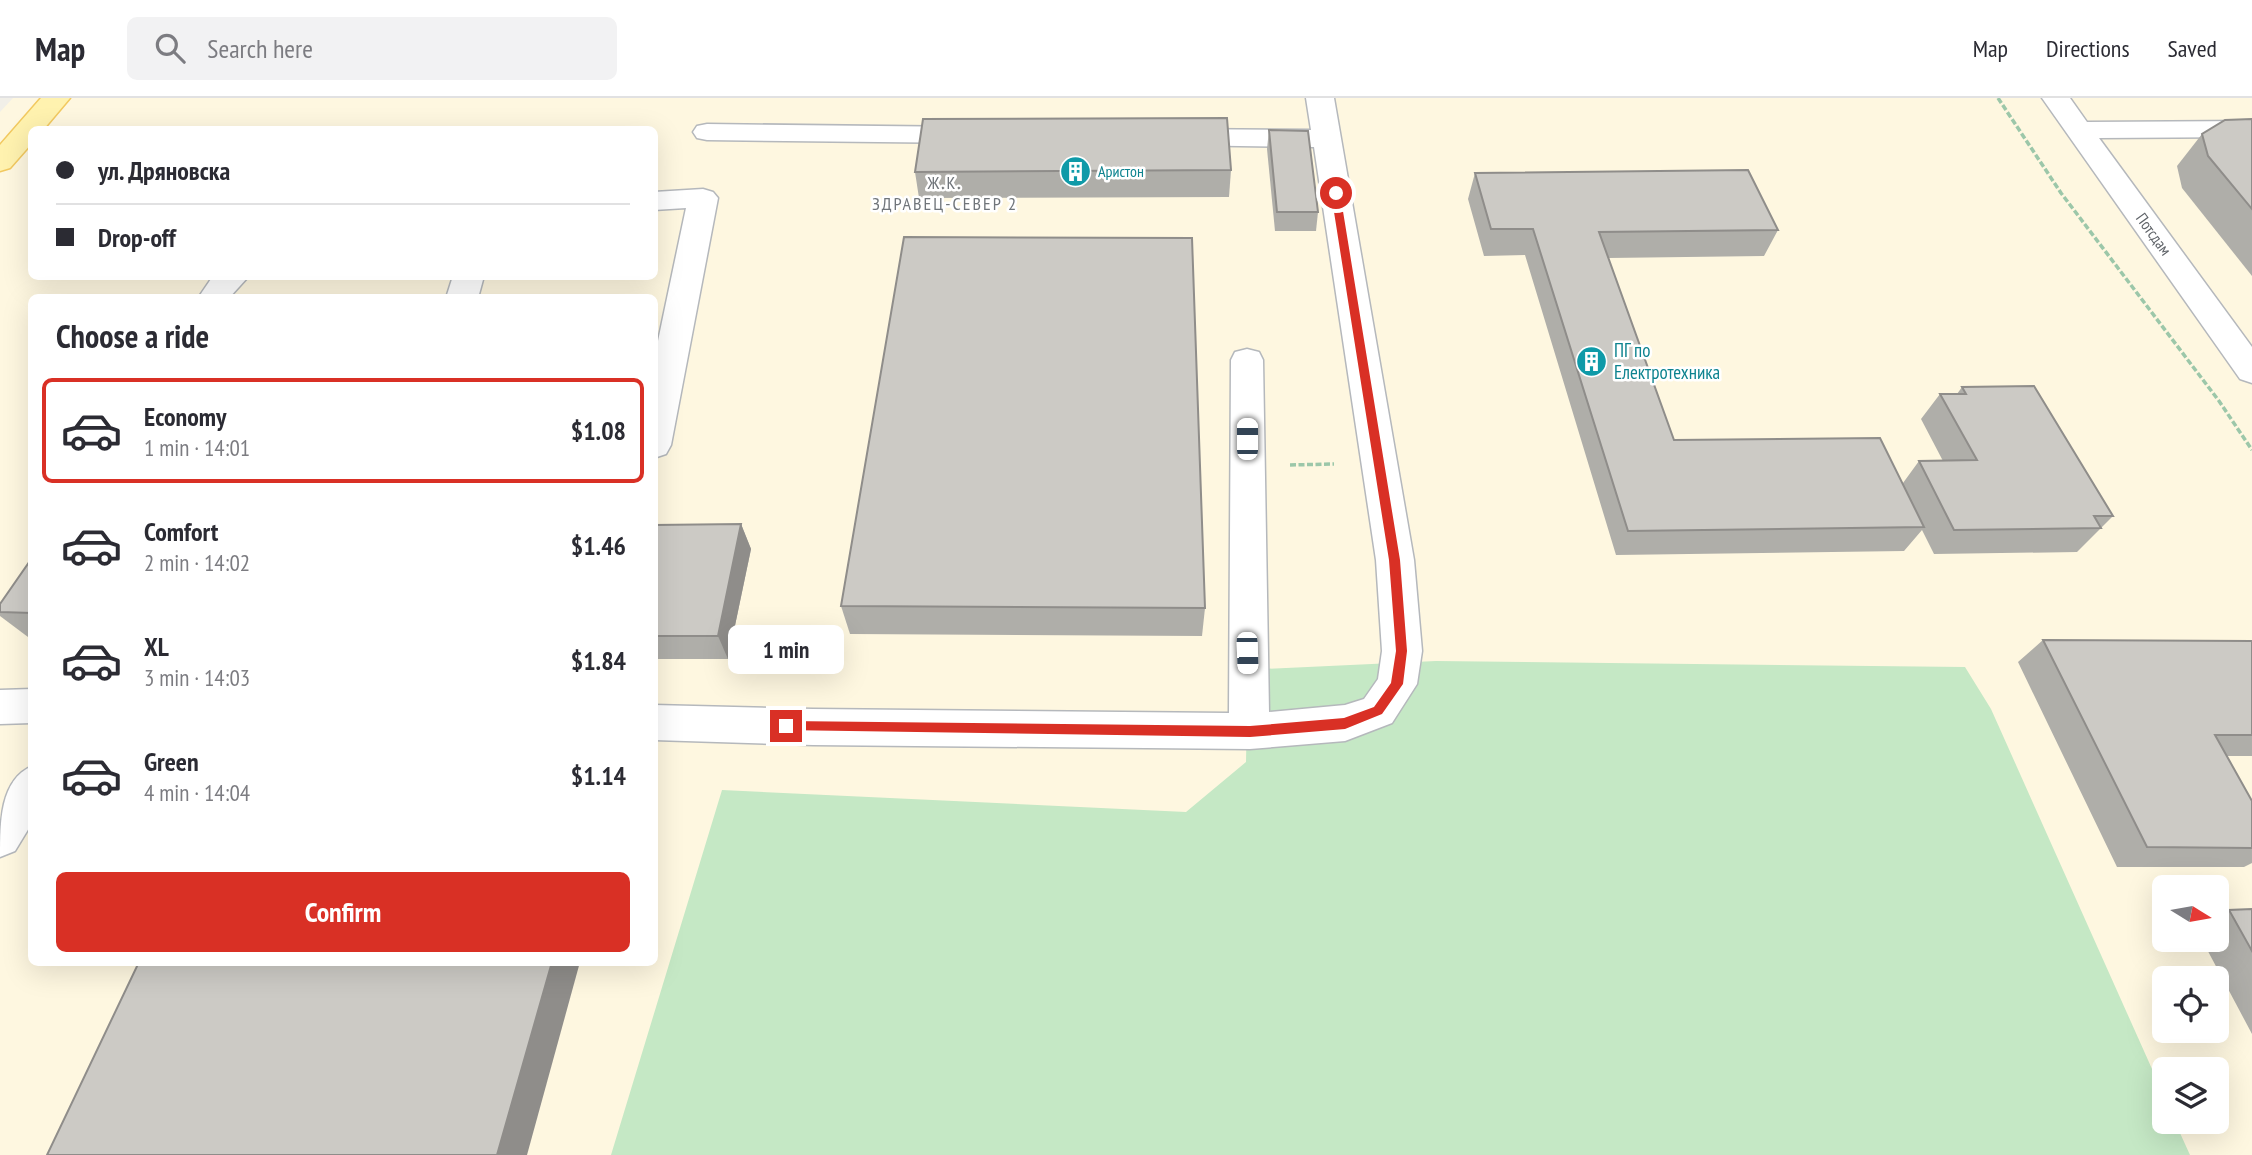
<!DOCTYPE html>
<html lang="en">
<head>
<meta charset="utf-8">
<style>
	body { margin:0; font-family:"PT Sans Narrow",sans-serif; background:#f2f2f3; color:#2b2b33; height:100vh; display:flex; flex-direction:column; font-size:26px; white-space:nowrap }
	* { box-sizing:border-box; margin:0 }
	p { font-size:23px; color:#7c7c81 }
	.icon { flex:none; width:38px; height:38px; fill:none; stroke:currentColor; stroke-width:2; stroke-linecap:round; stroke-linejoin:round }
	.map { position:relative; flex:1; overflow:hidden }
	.panel { position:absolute; left:28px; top:196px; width:630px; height:672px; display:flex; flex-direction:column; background:#fff; border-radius:10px; box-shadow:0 7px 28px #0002 }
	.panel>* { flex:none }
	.guide { position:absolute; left:28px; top:28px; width:630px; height:154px; border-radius:10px; box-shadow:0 7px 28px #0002; display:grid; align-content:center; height:154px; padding:0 28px; background:#fff }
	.needle { width:46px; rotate:101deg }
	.fabs { position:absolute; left:2152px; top:777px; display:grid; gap:14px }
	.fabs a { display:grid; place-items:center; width:77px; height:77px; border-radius:10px; background:#fff; box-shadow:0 7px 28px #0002; font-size:35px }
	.end { position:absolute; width:32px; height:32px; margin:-16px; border:9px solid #d93025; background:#fff; box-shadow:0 0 0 4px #fff }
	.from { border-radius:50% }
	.bubble { position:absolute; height:49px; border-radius:10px; background:#fff; box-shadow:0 7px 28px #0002; font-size:23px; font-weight:800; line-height:49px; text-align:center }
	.car { position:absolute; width:21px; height:42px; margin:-21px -10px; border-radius:9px; box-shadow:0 0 5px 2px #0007; background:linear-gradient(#fff 24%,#345 0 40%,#fff 0 76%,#345 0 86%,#fff 0) }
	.guide b { display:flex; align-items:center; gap:24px; height:66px; font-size:26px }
	.guide b+b { border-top:2px solid #e1e1e2 }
	.guide i { width:18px; height:18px; background:#2b2b33 }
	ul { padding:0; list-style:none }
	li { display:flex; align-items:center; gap:21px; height:105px; margin:0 14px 10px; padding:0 14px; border:4px solid transparent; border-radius:10px }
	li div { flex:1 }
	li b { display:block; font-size:26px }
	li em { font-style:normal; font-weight:800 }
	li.current { border-color:#d93025 }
	li>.icon { width:63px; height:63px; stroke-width:1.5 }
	h2 { padding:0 28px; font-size:32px; line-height:84px }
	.primary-button { display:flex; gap:14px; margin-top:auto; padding:14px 28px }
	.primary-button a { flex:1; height:80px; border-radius:10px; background:#d93025; color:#fff; font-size:28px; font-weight:800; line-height:80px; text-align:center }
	header { display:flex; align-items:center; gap:42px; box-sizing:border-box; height:98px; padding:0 35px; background:#fff; border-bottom:2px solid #e1e1e2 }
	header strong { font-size:33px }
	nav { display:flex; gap:38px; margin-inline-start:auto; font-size:24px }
	.search { width:490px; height:63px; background:#f2f2f3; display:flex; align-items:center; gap:18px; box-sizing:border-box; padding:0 24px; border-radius:10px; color:#7c7c81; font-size:26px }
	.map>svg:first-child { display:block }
	.commercial { fill:#fef7e0; fill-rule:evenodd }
	.green { fill:#c5e8c5 }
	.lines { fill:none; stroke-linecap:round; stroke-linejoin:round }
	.minor-casing { stroke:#b5b8bc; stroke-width:3 }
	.major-casing { stroke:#f2c960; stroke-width:3 }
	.path { stroke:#9cc7a9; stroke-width:3.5; stroke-dasharray:6 2.5; stroke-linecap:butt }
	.minor { fill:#fff; fill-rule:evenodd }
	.major { fill:#fff2af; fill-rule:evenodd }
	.wall { fill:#afaea9 }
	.shaded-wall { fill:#8f8d8a }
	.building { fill:#cccac5; stroke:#8f8d8a; stroke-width:2 }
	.route { fill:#d93025 }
	.labels { text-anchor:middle; stroke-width:5; stroke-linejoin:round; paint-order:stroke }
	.far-culture-label { font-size:16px; fill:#0d838f; stroke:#fff; text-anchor:start }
	.far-street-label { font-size:16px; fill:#5f6368; stroke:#fff }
	.far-neighbourhood-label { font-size:18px; letter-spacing:2px; fill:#70757a; stroke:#fff }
	.culture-label { font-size:19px; fill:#0d838f; stroke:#fff; text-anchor:start }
</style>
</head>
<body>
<header>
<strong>Map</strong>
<div class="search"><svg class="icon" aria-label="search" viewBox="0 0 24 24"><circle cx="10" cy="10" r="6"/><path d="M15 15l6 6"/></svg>Search here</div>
<nav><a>Map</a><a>Directions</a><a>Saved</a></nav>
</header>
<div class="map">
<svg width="2252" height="1057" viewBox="0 0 2252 1057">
	<rect width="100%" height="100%" fill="#f1efe8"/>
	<!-- commercial -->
	<path class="commercial" d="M13,0H2252V1057H0V14ZM32,32H654V178H32ZM32,200H654V864H32ZM2165,789H2217V842H2165ZM2165,880H2217V933H2165ZM2165,971H2217V1024H2165Z"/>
	<!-- green -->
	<path class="green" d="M1436,563L1965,569L1991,611L2165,1000V1024H2175L2190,1057H611L722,692L1186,714L1246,664L1247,609L1242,572Z"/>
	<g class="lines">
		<defs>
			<g id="minor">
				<path d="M1306,0H1334L1414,462L1422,553L1417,586L1392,625L1345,643L1250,651L813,647L654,642V607L813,611L1229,615L1231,262L1235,254L1247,251L1259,254L1263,262L1269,614L1345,607L1364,601L1378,581L1382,553L1376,462L1314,49L1175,47L1165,45L1161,39L1165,33L1175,31L1311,32Z"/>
				<path d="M2042,0H2070L2087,24L2252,23V39L2099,40L2252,249V285L2240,281Z"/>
				<path d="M707,26L971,29L981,31L985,37L981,43L971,45L707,42L697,40L693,34L697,28Z"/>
				<path d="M703,91L713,94L718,100L671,347L666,356L654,360V262L686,110L654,112V94Z"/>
				<path d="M213,178H249L229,200H198Z"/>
				<path d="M453,178H484L478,200H446Z"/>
				<path d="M32,591V625L0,626V592Z"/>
				<path d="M32,668V725L15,753L0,759C0,724 0,682 32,668Z"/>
			</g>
			<path id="major" d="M41,0H70L43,32H32V45L10,70L0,73V47Z"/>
		</defs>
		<!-- minor casing -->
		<use href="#minor" class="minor-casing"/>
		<!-- major casing -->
		<use href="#major" class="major-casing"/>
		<!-- path -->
		<g class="path">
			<path d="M1998,0L2061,95L2219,303L2252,352"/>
			<path d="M1290,367L1334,366"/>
		</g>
		<!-- minor -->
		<use href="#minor" class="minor"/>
		<!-- major -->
		<use href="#major" class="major"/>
	</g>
	<!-- wall -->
	<g class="wall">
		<path d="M2252,21V178L2182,90L2177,68L2202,36Z"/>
		<path d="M1269,32L1318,114L1316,133H1275L1267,51Z"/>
		<path d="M1231,72L1229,99L919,100L915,74Z"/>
		<path d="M1475,75L1778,132L1764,158L1608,160L1674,342L1903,385L1919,363H1943L1921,321L1940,296H1957L1962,289L2113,418L2077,454L1934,456L1922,432L1904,453L1616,457L1525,157L1484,158L1468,101Z"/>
		<path d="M741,426L751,451L728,561H654V427Z"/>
		<path d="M32,460V542L0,518V506Z"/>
		<path d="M841,508L1205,510L1202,538L850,536Z"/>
		<path d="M2043,542L2252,543V658H2227L2252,703V765L2244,769H2117L2018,564Z"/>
		<path d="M2252,811V936L2202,842H2217V818L2229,812Z"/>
	</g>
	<!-- shaded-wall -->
	<g class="shaded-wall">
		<path d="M741,426L751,451L728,561L718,538Z"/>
		<path d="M552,864H580L527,1057H497Z"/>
	</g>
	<!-- building -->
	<g class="building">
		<path d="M1227,20L1231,72L915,74L923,21Z"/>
		<path d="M2252,21V111L2208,58L2202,36L2225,22Z"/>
		<path d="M1269,32L1308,33L1318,114H1277Z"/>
		<path d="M1748,72L1778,132L1599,134L1674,342L1880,340L1924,429L1628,433L1533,131H1491L1475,75Z"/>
		<path d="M904,139L1192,140L1205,510L841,508Z"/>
		<path d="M2034,288L2113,418H2094L2101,430L1954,432L1919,363L1977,362L1940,296H1966L1962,289Z"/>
		<path d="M741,426L718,538H654V427Z"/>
		<path d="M32,460V515L0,514V506Z"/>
		<path d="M2043,542L2252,543V637H2215L2252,703V750L2147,749Z"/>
		<path d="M2252,811V853L2229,812Z"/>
		<path d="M139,864H552L497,1057H47Z"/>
	</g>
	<!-- route -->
	<path class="route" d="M1336,92L1340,95L1400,462L1407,553L1403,586L1382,616L1345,631L1250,639L782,632L780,628L786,623L1250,628L1344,620L1374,609L1391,585L1396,553L1389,462L1331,95Z"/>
	<!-- icons -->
	<defs>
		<symbol id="building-disc" viewBox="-11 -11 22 22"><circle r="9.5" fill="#0f9aa8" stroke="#fff"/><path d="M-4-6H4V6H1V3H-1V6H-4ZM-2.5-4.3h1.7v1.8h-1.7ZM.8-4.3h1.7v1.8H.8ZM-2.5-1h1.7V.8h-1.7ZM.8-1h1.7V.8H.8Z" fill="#fff"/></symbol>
	</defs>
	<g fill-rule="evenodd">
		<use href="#building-disc" x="1058" y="56" width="35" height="35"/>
		<use href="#building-disc" x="1574" y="246" width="35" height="35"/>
	</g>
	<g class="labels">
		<!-- far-culture labels -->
		<g class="far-culture-label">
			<text x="1098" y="79">Аристон</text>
		</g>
		<!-- far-street labels -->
		<g class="far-street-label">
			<text transform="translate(2154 136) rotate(54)" y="6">Потсдам</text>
		</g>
		<!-- far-neighbourhood labels -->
		<g class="far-neighbourhood-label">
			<text x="945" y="91">Ж.К.<tspan x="945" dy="21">ЗДРАВЕЦ-СЕВЕР 2</tspan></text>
		</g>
		<!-- culture labels -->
		<g class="culture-label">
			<text x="1614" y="259">ПГ по<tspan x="1614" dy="22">Електротехника</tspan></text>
		</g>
	</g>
</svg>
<div class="fabs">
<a><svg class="needle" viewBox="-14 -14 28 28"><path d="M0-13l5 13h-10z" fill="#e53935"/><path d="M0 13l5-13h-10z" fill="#7c7c81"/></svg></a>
<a><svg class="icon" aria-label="locate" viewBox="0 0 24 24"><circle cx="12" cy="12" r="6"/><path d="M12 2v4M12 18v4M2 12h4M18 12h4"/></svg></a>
<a><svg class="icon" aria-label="layers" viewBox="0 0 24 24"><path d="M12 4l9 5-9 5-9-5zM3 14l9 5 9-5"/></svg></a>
</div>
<i class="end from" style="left:1336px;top:95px"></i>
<i class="end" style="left:786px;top:628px"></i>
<div class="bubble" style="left:728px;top:527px;width:116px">1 min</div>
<i class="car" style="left:1247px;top:341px;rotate:0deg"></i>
<i class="car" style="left:1247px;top:555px;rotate:178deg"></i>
<div class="guide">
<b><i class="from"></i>ул. Дряновска</b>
<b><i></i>Drop-off</b>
</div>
<section class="panel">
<h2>Choose a ride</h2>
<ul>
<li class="current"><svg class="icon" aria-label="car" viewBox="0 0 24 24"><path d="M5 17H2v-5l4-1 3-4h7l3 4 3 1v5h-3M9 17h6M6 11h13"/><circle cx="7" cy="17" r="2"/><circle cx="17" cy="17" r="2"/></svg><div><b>Economy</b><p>1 min · 14:01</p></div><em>$1.08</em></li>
<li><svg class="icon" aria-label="car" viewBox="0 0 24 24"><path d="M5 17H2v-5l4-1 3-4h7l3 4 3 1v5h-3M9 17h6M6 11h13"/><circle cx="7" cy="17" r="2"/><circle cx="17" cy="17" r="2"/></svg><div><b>Comfort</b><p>2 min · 14:02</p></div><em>$1.46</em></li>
<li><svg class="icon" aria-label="car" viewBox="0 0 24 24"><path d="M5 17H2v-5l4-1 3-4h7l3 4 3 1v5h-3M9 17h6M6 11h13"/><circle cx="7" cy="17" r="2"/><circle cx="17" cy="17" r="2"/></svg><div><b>XL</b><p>3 min · 14:03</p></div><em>$1.84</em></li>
<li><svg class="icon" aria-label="car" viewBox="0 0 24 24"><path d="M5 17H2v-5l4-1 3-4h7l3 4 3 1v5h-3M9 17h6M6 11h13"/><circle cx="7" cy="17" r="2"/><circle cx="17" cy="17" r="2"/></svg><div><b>Green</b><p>4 min · 14:04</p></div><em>$1.14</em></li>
</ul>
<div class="primary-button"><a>Confirm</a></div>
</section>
</div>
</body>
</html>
